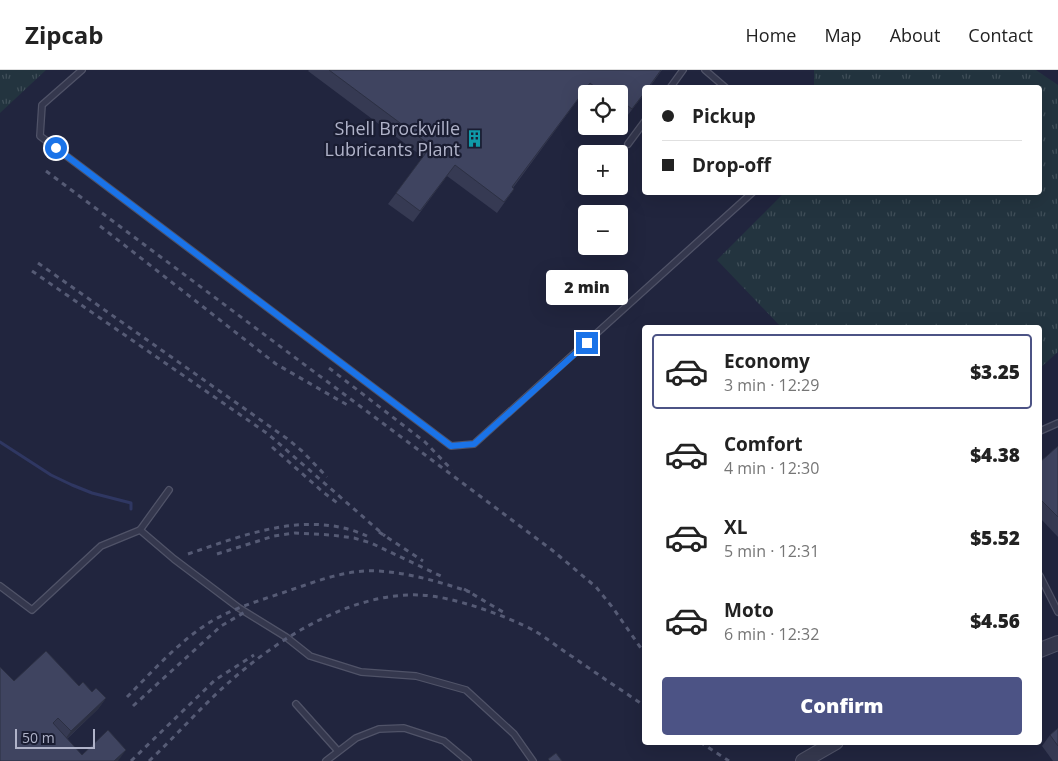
<!DOCTYPE html>
<html lang="en">
<head>
<meta charset="utf-8">
<style>
	body { margin:0; font-family:"Open Sans",sans-serif; background:#f6f6f6; color:#222; height:100vh; display:flex; flex-direction:column; font-size:19px; white-space:nowrap }
	* { box-sizing:border-box; margin:0 }
	p { font-size:16px; color:#767676 }
	.icon { flex:none; width:28px; height:28px; fill:none; stroke:currentColor; stroke-width:2; stroke-linecap:round; stroke-linejoin:round }
	.map { position:relative; flex:1; overflow:hidden }
	.drawer { position:absolute; left:642px; top:255px; width:400px; height:420px; display:flex; flex-direction:column; background:#fff; border-radius:5px; box-shadow:0 5px 20px #0002 }
	.drawer>* { flex:none }
	.banner { position:absolute; left:642px; top:15px; width:400px; height:110px; border-radius:5px; box-shadow:0 5px 20px #0002; display:grid; align-content:center; height:110px; padding:0 20px; background:#fff }
	.tools { position:absolute; left:578px; top:15px; display:grid; gap:10px }
	.tools a { display:grid; place-items:center; width:50px; height:50px; border-radius:5px; background:#fff; box-shadow:0 5px 20px #0002; font-size:25px }
	.scale { position:absolute; left:15px; bottom:12px; width:80px; box-sizing:border-box; padding-left:5px; border:2px solid #b0b3c9; border-top:0; font-size:14px; line-height:18px; white-space:nowrap; color:#b0b3c9; -webkit-text-stroke:4px #1a1d32; paint-order:stroke }
	.end { position:absolute; width:22px; height:22px; margin:-11px; border:6px solid #1a73e8; background:#fff; box-shadow:0 0 0 2px #fff }
	.from { border-radius:50% }
	.bubble { position:absolute; height:35px; border-radius:5px; background:#fff; box-shadow:0 5px 20px #0002; font-size:16px; font-weight:800; line-height:35px; text-align:center }
	.banner b { display:flex; align-items:center; gap:18px; height:48px; font-size:19px }
	.banner b+b { border-top:1px solid #e0e0e0 }
	.banner i { width:12px; height:12px; background:#222 }
	ul { padding:9px 0 0; list-style:none }
	li { display:flex; align-items:center; gap:15px; height:75px; margin:0 10px 8px; padding:0 10px; border:2px solid transparent; border-radius:5px }
	li div { flex:1 }
	li b { display:block; font-size:19px }
	li em { font-style:normal; font-weight:800 }
	li.active { border-color:#4c5385 }
	li>.icon { width:45px; height:45px; stroke-width:1.5 }
	.button { display:flex; gap:10px; margin-top:auto; padding:10px 20px }
	.button a { flex:1; height:58px; border-radius:5px; background:#4c5385; color:#fff; font-size:20px; font-weight:800; line-height:58px; text-align:center }
	header { display:flex; align-items:center; gap:30px; box-sizing:border-box; height:70px; padding:0 25px; background:#fff; border-bottom:1px solid #e0e0e0 }
	header strong { font-size:24px }
	nav { display:flex; gap:28px; margin-inline-start:auto; font-size:18px }
	.map>svg:first-child { display:block }
	.grass { fill:url(#grass-tufts) }
	.lines { fill:none; stroke-linecap:round; stroke-linejoin:round }
	.stream { stroke:#2f3762; stroke-width:3 }
	.service-casing { stroke:#505368; stroke-width:8 }
	.tertiary-casing { stroke:#505368; stroke-width:16 }
	.service { stroke:#35384e; stroke-width:5.5 }
	.tertiary { stroke:#35384e; stroke-width:14 }
	.rail { stroke:#565b75; stroke-width:3; stroke-dasharray:5 5; stroke-linecap:butt }
	.wall { fill:#363a53 }
	.shaded-wall { fill:#2c3043 }
	.building { fill:#3f4460; stroke:#2c3043 }
	.route { stroke:#1a73e8; stroke-width:6 }
	.labels { text-anchor:middle; stroke-width:4.5; stroke-linejoin:round; paint-order:stroke }
	.poi-label { font-size:18px; fill:#b0b3c9; stroke:#1a1d32; text-anchor:end }
</style>
</head>
<body>
<header>
<strong>Zipcab</strong>
<nav><a>Home</a><a>Map</a><a>About</a><a>Contact</a></nav>
</header>
<div class="map">
<svg width="1058" height="691" viewBox="0 0 1058 691">
	<defs>
		<pattern id="grass-tufts" width="24" height="20" patternUnits="userSpaceOnUse" patternTransform="scale(1.25)"><rect width="24" height="20" fill="#23343f"/><path d="M3 7l-1-3M5 7V3M7 7l1-3M15 17l-1-3M17 17v-4M19 17l1-3" fill="none" stroke="#404f59"/></pattern>
	</defs>
	<rect width="100%" height="100%" fill="#21253e"/>
	<!-- grass -->
	<g class="grass">
		<path d="M0,0H46L0,43Z"/>
		<path d="M814,0H1036L1058,15V282L1040,298V258L781,257L717,190L784,123L1040,122V18L814,17Z"/>
	</g>
	<g class="lines">
		<!-- stream -->
		<path class="stream" d="M0,372L51,405L72,415L92,423L131,433V439"/>
		<defs>
			<g id="service">
				<path d="M82,0L42,35L40,66L451,376L474,374L753,122"/>
				<path d="M705,0L726,18"/>
				<path d="M670,18L683,0"/>
				<path d="M628,74L645,51"/>
				<path d="M1040,361L1058,353"/>
				<path d="M140,460L169,420"/>
				<path d="M1040,506L1058,542"/>
				<path d="M0,516L32,540L101,476L140,460L174,489L239,538L286,567L310,586L361,602L416,606L466,620L514,664L533,691"/>
				<path d="M296,634L338,681"/>
				<path d="M326,691L356,668L379,659L404,658L444,671L468,691"/>
			</g>
			<g id="tertiary">
				<path d="M1040,580L1058,573"/>
				<path d="M803,691L836,672"/>
			</g>
		</defs>
		<!-- service casing -->
		<use href="#service" class="service-casing"/>
		<!-- tertiary casing -->
		<use href="#tertiary" class="tertiary-casing"/>
		<!-- service -->
		<use href="#service" class="service"/>
		<!-- tertiary -->
		<use href="#tertiary" class="tertiary"/>
		<!-- rail -->
		<g class="rail">
			<path d="M46,101L552,480L596,517L613,538L645,584"/>
			<path d="M100,156L276,294L349,336"/>
			<path d="M38,193L289,370L302,381L327,407"/>
			<path d="M32,201L268,364L385,466"/>
			<path d="M329,298L425,372L452,400"/>
			<path d="M272,377L323,422L340,435"/>
			<path d="M379,462L423,491"/>
			<path d="M188,484C244,465 308,439 367,466"/>
			<path d="M217,484L274,466L295,463L331,465L354,468L371,473L445,508"/>
			<path d="M464,519L503,542"/>
			<path d="M127,627C153,601 180,570 212,551C234,538 258,531 282,523C312,513 345,499 378,501C410,503 440,512 470,522"/>
			<path d="M133,636L221,556L245,542"/>
			<path d="M700,672L729,691"/>
			<path d="M131,691L215,610L254,585"/>
			<path d="M149,691C176,666 200,638 227,614C277,569 351,522 420,525C452,526 507,546 535,561C548,569 560,579 573,587C597,604 621,620 645,636"/>
		</g>
	</g>
	<!-- wall -->
	<g class="wall">
		<path d="M309,0H662L649,18H645V23L624,50L619,46V24H586V27L582,24L513,118L514,119L497,143L447,106L413,152L388,134L423,87L308,1Z"/>
		<path d="M1058,376V467L1040,448V392Z"/>
		<path d="M14,611L79,616L106,628L98,639L67,669L82,685L118,691H0Z"/>
		<path d="M1058,658V691H1053L1042,676L1050,665Z"/>
	</g>
	<!-- shaded-wall -->
	<g class="shaded-wall">
		<path d="M106,628L98,639L63,672L71,661Z"/>
		<path d="M126,680L118,691H114Z"/>
	</g>
	<!-- building -->
	<g class="building">
		<path d="M329,0H661L648,18H645V22L632,39L619,29V24H604L590,13L512,117L514,119L504,132L455,95L420,141L396,123L431,76Z"/>
		<path d="M1058,376V447L1041,430L1040,431V392Z"/>
		<path d="M46,581L79,616L83,612L92,622L96,618L106,628L71,661L58,648L53,653L82,685L108,660L126,680L114,691H0V597L14,611Z"/>
		<path d="M1058,658V676L1050,665Z"/>
		<path d="M556,683L562,691H550L548,689Z"/>
	</g>
	<g class="lines">
		<!-- route -->
		<path class="route" d="M56,78L451,376L474,374L587,273"/>
	</g>
	<!-- icons -->
	<defs>
		<symbol id="building-bare" viewBox="-9 -9 18 18"><path d="M-4-6H4V6H1V3H-1V6H-4ZM-2.5-4.3h1.7v1.8h-1.7ZM.8-4.3h1.7v1.8H.8ZM-2.5-1h1.7V.8h-1.7ZM.8-1h1.7V.8H.8Z" fill="#0f9aa8" stroke="#1a1d32" stroke-width="2.5" paint-order="stroke"/></symbol>
	</defs>
	<g fill-rule="evenodd">
		<use href="#building-bare" x="462" y="56" width="25" height="25"/>
	</g>
	<g class="labels">
		<!-- poi labels -->
		<g class="poi-label">
			<text x="460" y="65">Shell Brockville<tspan x="460" dy="21">Lubricants Plant</tspan></text>
		</g>
	</g>
</svg>
<div class="tools">
<a><svg class="icon" aria-label="locate" viewBox="0 0 24 24"><circle cx="12" cy="12" r="6"/><path d="M12 2v4M12 18v4M2 12h4M18 12h4"/></svg></a>
<a>+</a>
<a>−</a>
</div>
<div class="scale">50 m</div>
<i class="end from" style="left:56px;top:78px"></i>
<i class="end" style="left:587px;top:273px"></i>
<div class="bubble" style="left:546px;top:200px;width:82px">2 min</div>
<div class="banner">
<b><i class="from"></i>Pickup</b>
<b><i></i>Drop-off</b>
</div>
<section class="drawer">
<ul>
<li class="active"><svg class="icon" aria-label="car" viewBox="0 0 24 24"><path d="M5 17H2v-5l4-1 3-4h7l3 4 3 1v5h-3M9 17h6M6 11h13"/><circle cx="7" cy="17" r="2"/><circle cx="17" cy="17" r="2"/></svg><div><b>Economy</b><p>3 min · 12:29</p></div><em>$3.25</em></li>
<li><svg class="icon" aria-label="car" viewBox="0 0 24 24"><path d="M5 17H2v-5l4-1 3-4h7l3 4 3 1v5h-3M9 17h6M6 11h13"/><circle cx="7" cy="17" r="2"/><circle cx="17" cy="17" r="2"/></svg><div><b>Comfort</b><p>4 min · 12:30</p></div><em>$4.38</em></li>
<li><svg class="icon" aria-label="car" viewBox="0 0 24 24"><path d="M5 17H2v-5l4-1 3-4h7l3 4 3 1v5h-3M9 17h6M6 11h13"/><circle cx="7" cy="17" r="2"/><circle cx="17" cy="17" r="2"/></svg><div><b>XL</b><p>5 min · 12:31</p></div><em>$5.52</em></li>
<li><svg class="icon" aria-label="car" viewBox="0 0 24 24"><path d="M5 17H2v-5l4-1 3-4h7l3 4 3 1v5h-3M9 17h6M6 11h13"/><circle cx="7" cy="17" r="2"/><circle cx="17" cy="17" r="2"/></svg><div><b>Moto</b><p>6 min · 12:32</p></div><em>$4.56</em></li>
</ul>
<div class="button"><a>Confirm</a></div>
</section>
</div>
</body>
</html>
